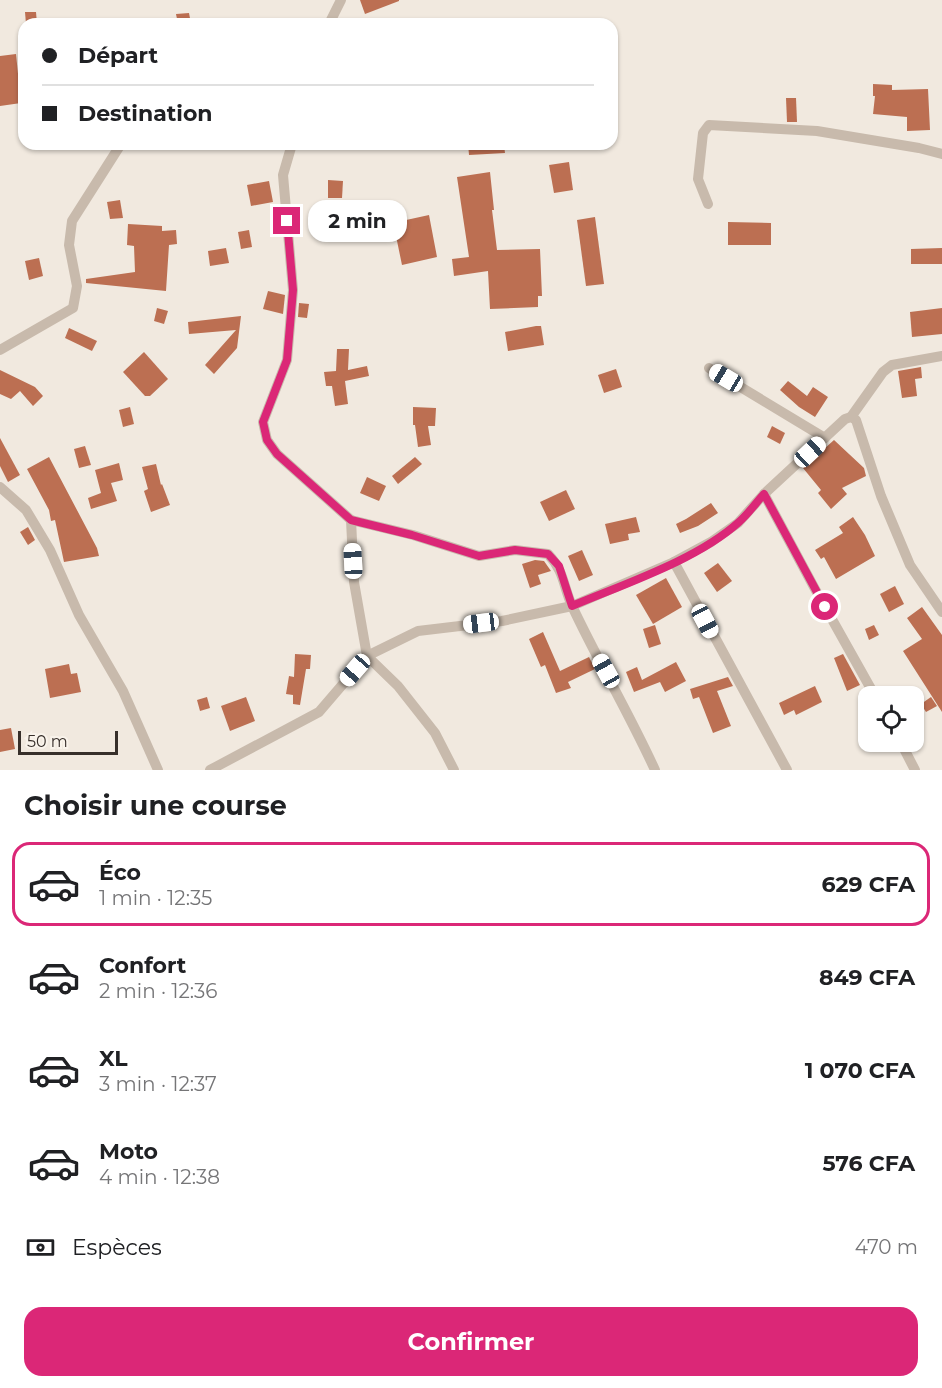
<!DOCTYPE html>
<html lang="fr">
<head>
<meta charset="utf-8">
<style>
	body { margin:0; font-family:Montserrat,sans-serif; background:#f2f2f2; color:#202124; height:100vh; display:flex; flex-direction:column; font-size:22px; white-space:nowrap }
	* { box-sizing:border-box; margin:0 }
	p { font-size:20px; color:#757577 }
	.icon { flex:none; width:33px; height:33px; fill:none; stroke:currentColor; stroke-width:2; stroke-linecap:round; stroke-linejoin:round }
	.map { position:relative; height:770px; overflow:hidden }
	.drawer { display:flex; flex-direction:column; background:#fff; flex:1 }
	.drawer>* { flex:none }
	.hud { position:absolute; left:18px; top:18px; width:600px; height:132px; border-radius:18px; box-shadow:0 2px 4px #0004; display:grid; align-content:center; height:132px; padding:0 24px; background:#fff }
	.fabs { position:absolute; left:858px; top:686px; display:grid; gap:12px }
	.fabs a { display:grid; place-items:center; width:66px; height:66px; border-radius:12px; background:#fff; box-shadow:0 2px 4px #0004; font-size:30px }
	.scale { position:absolute; left:18px; bottom:15px; width:100px; box-sizing:border-box; padding-left:6px; border:3px solid #372f2a; border-top:0; font-size:16px; line-height:21px; white-space:nowrap; color:#372f2a; -webkit-text-stroke:4px #f9f3eb; paint-order:stroke }
	.end { position:absolute; width:27px; height:27px; margin:-14px; border:8px solid #db2777; background:#fff; box-shadow:0 0 0 3px #fff }
	.from { border-radius:50% }
	.bubble { position:absolute; height:42px; border-radius:18px; background:#fff; box-shadow:0 2px 4px #0004; font-size:20px; font-weight:700; line-height:42px; text-align:center }
	.car { position:absolute; width:18px; height:36px; margin:-18px -9px; border-radius:8px; box-shadow:0 0 4px 2px #0007; background:linear-gradient(#fff 24%,#345 0 40%,#fff 0 76%,#345 0 86%,#fff 0) }
	.hud b { display:flex; align-items:center; gap:21px; height:57px; font-size:22px }
	.hud b+b { border-top:2px solid #e0e0e0 }
	.hud i { width:15px; height:15px; background:#202124 }
	ul { padding:0; list-style:none }
	li { display:flex; align-items:center; gap:18px; height:84px; margin:0 12px 9px; padding:0 12px; border:3px solid transparent; border-radius:18px }
	li div { flex:1 }
	li b { display:block; font-size:22px }
	li em { font-style:normal; font-weight:700 }
	li.active { border-color:#db2777 }
	li>.icon { width:54px; height:54px; stroke-width:1.5 }
	h2 { padding:0 24px; font-size:27px; line-height:72px }
	.pay { display:flex; align-items:center; gap:15px; height:66px; padding:0 24px; font-size:22px }
	.pay p { margin-inline-start:auto }
	.action { display:flex; gap:12px; margin-top:auto; padding:12px 24px }
	.action a { flex:1; height:69px; border-radius:18px; background:#db2777; color:#fff; font-size:24px; font-weight:700; line-height:69px; text-align:center }
	.map>svg:first-child { display:block }
	.building { fill:#bc6f52 }
	.lines { fill:none; stroke-linecap:round; stroke-linejoin:round }
	.minor { stroke:#c8baac; stroke-width:10 }
	.route { stroke:#db2777; stroke-width:8 }
</style>
</head>
<body>
<div class="map">
<svg width="942" height="770" viewBox="0 0 942 770">
	<rect width="100%" height="100%" fill="#f1e9df"/>
	<!-- building -->
	<g class="building">
		<path d="M360,0H399V1L365,14Z"/>
		<path d="M25,12H36L37,24H26Z"/>
		<path d="M189,13L191,24H178L176,14Z"/>
		<path d="M16,54L21,103L0,106V56Z"/>
		<path d="M873,84L892,85V90L928,89L930,130L907,131V117L873,114L875,96H873Z"/>
		<path d="M786,98H796L797,122H787Z"/>
		<path d="M468,144H504L505,153L469,155Z"/>
		<path d="M569,162L573,190L554,193L549,165Z"/>
		<path d="M490,172L494,210H492L497,250L540,249L542,296H538V307L490,309L488,271L454,276L452,259L469,257L457,177Z"/>
		<path d="M328,180L343,181L342,198H328Z"/>
		<path d="M269,181L273,202L251,206L247,185Z"/>
		<path d="M120,200L123,218L110,219L107,202Z"/>
		<path d="M429,215L437,257L402,265L396,236H399L397,222Z"/>
		<path d="M595,217L604,284L586,286L577,220Z"/>
		<path d="M728,222L771,223V245H728Z"/>
		<path d="M128,224L162,226V231L176,230L177,244L169,245L166,291L86,283V279L135,272L134,246L127,245Z"/>
		<path d="M249,230L252,247L241,249L238,232Z"/>
		<path d="M226,248L229,263L210,266L208,251Z"/>
		<path d="M942,248V264H911V249Z"/>
		<path d="M39,258L43,276L29,280L25,261Z"/>
		<path d="M268,291L285,295L283,314L263,309Z"/>
		<path d="M299,303L309,304L307,318L298,317Z"/>
		<path d="M157,308L168,311L164,324L154,321Z"/>
		<path d="M942,308V334L912,337L910,312Z"/>
		<path d="M241,316L237,348L214,374L205,365L236,330L189,334L188,322Z"/>
		<path d="M536,326H541L544,345L508,351L505,332Z"/>
		<path d="M69,328L97,341L92,351L65,338Z"/>
		<path d="M337,349H349L348,370L367,366L369,376L345,381L348,404L335,406L332,386H326L324,372L336,371Z"/>
		<path d="M144,352L168,379L150,396H145L123,372Z"/>
		<path d="M921,367L922,378L915,379L917,396L902,398L898,371Z"/>
		<path d="M616,369L622,387L604,393L598,375Z"/>
		<path d="M0,370L35,387L43,396L33,406L20,391L11,399L0,394Z"/>
		<path d="M788,381L807,396L813,387L828,397L815,417L799,407L780,390Z"/>
		<path d="M130,407L134,424L123,427L119,410Z"/>
		<path d="M413,407L436,408L435,426H428L431,445L418,447L415,425H413Z"/>
		<path d="M772,426L785,433L780,444L767,437Z"/>
		<path d="M0,438L20,475L8,482L0,466Z"/>
		<path d="M834,440L864,468L866,476L842,488L847,494L831,509L818,493L821,490L803,468Z"/>
		<path d="M85,446L91,465L79,468L74,449Z"/>
		<path d="M49,457L97,548L99,556L64,562L55,520L51,521L49,510L27,469Z"/>
		<path d="M415,457L422,464L398,484L392,476Z"/>
		<path d="M119,463L123,480L111,483L117,501L91,509L88,498L101,493L95,470Z"/>
		<path d="M156,464L161,485L162,484L170,505L151,512L144,491L148,489L142,467Z"/>
		<path d="M367,477L386,486L379,501L360,493Z"/>
		<path d="M566,490L575,509L549,521L540,502Z"/>
		<path d="M711,503L718,513L698,526L680,533L676,524L686,519Z"/>
		<path d="M636,517L640,532L628,534L629,540L610,544L605,524Z"/>
		<path d="M853,517L865,535L875,556L836,579L824,557L821,559L815,550L843,533L839,527Z"/>
		<path d="M28,527L35,540L28,545L20,532Z"/>
		<path d="M582,550L593,575L579,581L568,556Z"/>
		<path d="M535,560L544,561L551,571L538,575L541,584L530,588L522,564Z"/>
		<path d="M718,563L732,581L717,592L704,573Z"/>
		<path d="M666,578L682,607L653,624L636,595Z"/>
		<path d="M895,586L904,604L889,612L880,594Z"/>
		<path d="M922,607L942,635V712L903,651L922,639L907,618Z"/>
		<path d="M655,625L661,644L649,648L643,629Z"/>
		<path d="M874,625L879,635L869,640L865,629Z"/>
		<path d="M543,632L560,671L589,657L595,669L568,682L571,688L556,693L545,665L541,667L529,639Z"/>
		<path d="M295,654L311,655L310,669H306L300,705L293,704V695L286,694L289,676L294,677Z"/>
		<path d="M843,654L860,685L847,691L834,658Z"/>
		<path d="M676,662L686,681L665,692L660,682L634,692L626,672L637,667L642,680Z"/>
		<path d="M69,664L71,674L77,673L81,692L50,698L45,669Z"/>
		<path d="M728,677L733,686L717,691L731,726L713,733L699,697L693,699L690,689Z"/>
		<path d="M815,686L822,702L796,715L794,710L784,715L779,703Z"/>
		<path d="M207,697L210,708L200,711L197,700Z"/>
		<path d="M246,697L255,721L230,731L221,706Z"/>
		<path d="M931,697L937,706L926,712L921,704Z"/>
		<path d="M11,728L15,749L0,752V730Z"/>
	</g>
	<g class="lines">
		<!-- minor -->
		<g class="minor">
			<path d="M329,24L341,0"/>
			<path d="M708,204L698,179L703,133L709,125L817,131L919,148L942,154"/>
			<path d="M0,350L73,308L77,286L69,245L72,221L121,144"/>
			<path d="M709,368L825,438"/>
			<path d="M851,417L883,372L892,365L942,356"/>
			<path d="M0,487L26,510L50,550L79,615L123,691L158,770"/>
			<path d="M764,494L815,589L875,696"/>
			<path d="M351,520L413,535L479,556L515,550L548,554C565,572 563,587 573,608C599,663 630,715 655,770"/>
			<path d="M674,562L787,770"/>
			<path d="M900,741L915,770"/>
			<path d="M210,770L319,712L367,656L354,582L351,520L277,454L267,440L263,422L287,360L293,290L283,175L292,144"/>
			<path d="M454,770L435,733L398,686L367,656L418,631L502,621L572,606L674,562L711,542L738,523L764,494L845,419L851,417L856,420L881,496L910,565L942,612"/>
		</g>
	</g>
	<g class="lines">
		<!-- route -->
		<path class="route" d="M287,221L293,290L287,360L263,422L267,440L277,454L351,520L412,535L479,556L515,550L548,554L559,566L572,606C624,584 697,560 739,522C748,514 756,503 764,494L825,607"/>
	</g>
</svg>
<div class="fabs">
<a><svg class="icon" aria-label="locate" viewBox="0 0 24 24"><circle cx="12" cy="12" r="6"/><path d="M12 2v4M12 18v4M2 12h4M18 12h4"/></svg></a>
</div>
<div class="scale">50 m</div>
<i class="end from" style="left:825px;top:607px"></i>
<i class="end" style="left:287px;top:221px"></i>
<div class="bubble" style="left:308px;top:200px;width:99px">2 min</div>
<i class="car" style="left:726px;top:378px;rotate:301deg"></i>
<i class="car" style="left:810px;top:452px;rotate:47deg"></i>
<i class="car" style="left:353px;top:561px;rotate:357deg"></i>
<i class="car" style="left:705px;top:621px;rotate:152deg"></i>
<i class="car" style="left:481px;top:623px;rotate:263deg"></i>
<i class="car" style="left:355px;top:670px;rotate:221deg"></i>
<i class="car" style="left:606px;top:671px;rotate:331deg"></i>
<div class="hud">
<b><i class="from"></i>Départ</b>
<b><i></i>Destination</b>
</div>
</div>
<section class="drawer">
<h2>Choisir une course</h2>
<ul>
<li class="active"><svg class="icon" aria-label="car" viewBox="0 0 24 24"><path d="M5 17H2v-5l4-1 3-4h7l3 4 3 1v5h-3M9 17h6M6 11h13"/><circle cx="7" cy="17" r="2"/><circle cx="17" cy="17" r="2"/></svg><div><b>Éco</b><p>1 min · 12:35</p></div><em>629 CFA</em></li>
<li><svg class="icon" aria-label="car" viewBox="0 0 24 24"><path d="M5 17H2v-5l4-1 3-4h7l3 4 3 1v5h-3M9 17h6M6 11h13"/><circle cx="7" cy="17" r="2"/><circle cx="17" cy="17" r="2"/></svg><div><b>Confort</b><p>2 min · 12:36</p></div><em>849 CFA</em></li>
<li><svg class="icon" aria-label="car" viewBox="0 0 24 24"><path d="M5 17H2v-5l4-1 3-4h7l3 4 3 1v5h-3M9 17h6M6 11h13"/><circle cx="7" cy="17" r="2"/><circle cx="17" cy="17" r="2"/></svg><div><b>XL</b><p>3 min · 12:37</p></div><em>1 070 CFA</em></li>
<li><svg class="icon" aria-label="car" viewBox="0 0 24 24"><path d="M5 17H2v-5l4-1 3-4h7l3 4 3 1v5h-3M9 17h6M6 11h13"/><circle cx="7" cy="17" r="2"/><circle cx="17" cy="17" r="2"/></svg><div><b>Moto</b><p>4 min · 12:38</p></div><em>576 CFA</em></li>
</ul>
<div class="pay"><svg class="icon" aria-label="cash" viewBox="0 0 24 24"><path d="M3 7h18v10H3z"/><circle cx="12" cy="12" r="2"/></svg>Espèces<p>470 m</p></div>
<div class="action"><a>Confirmer</a></div>
</section>
</body>
</html>
